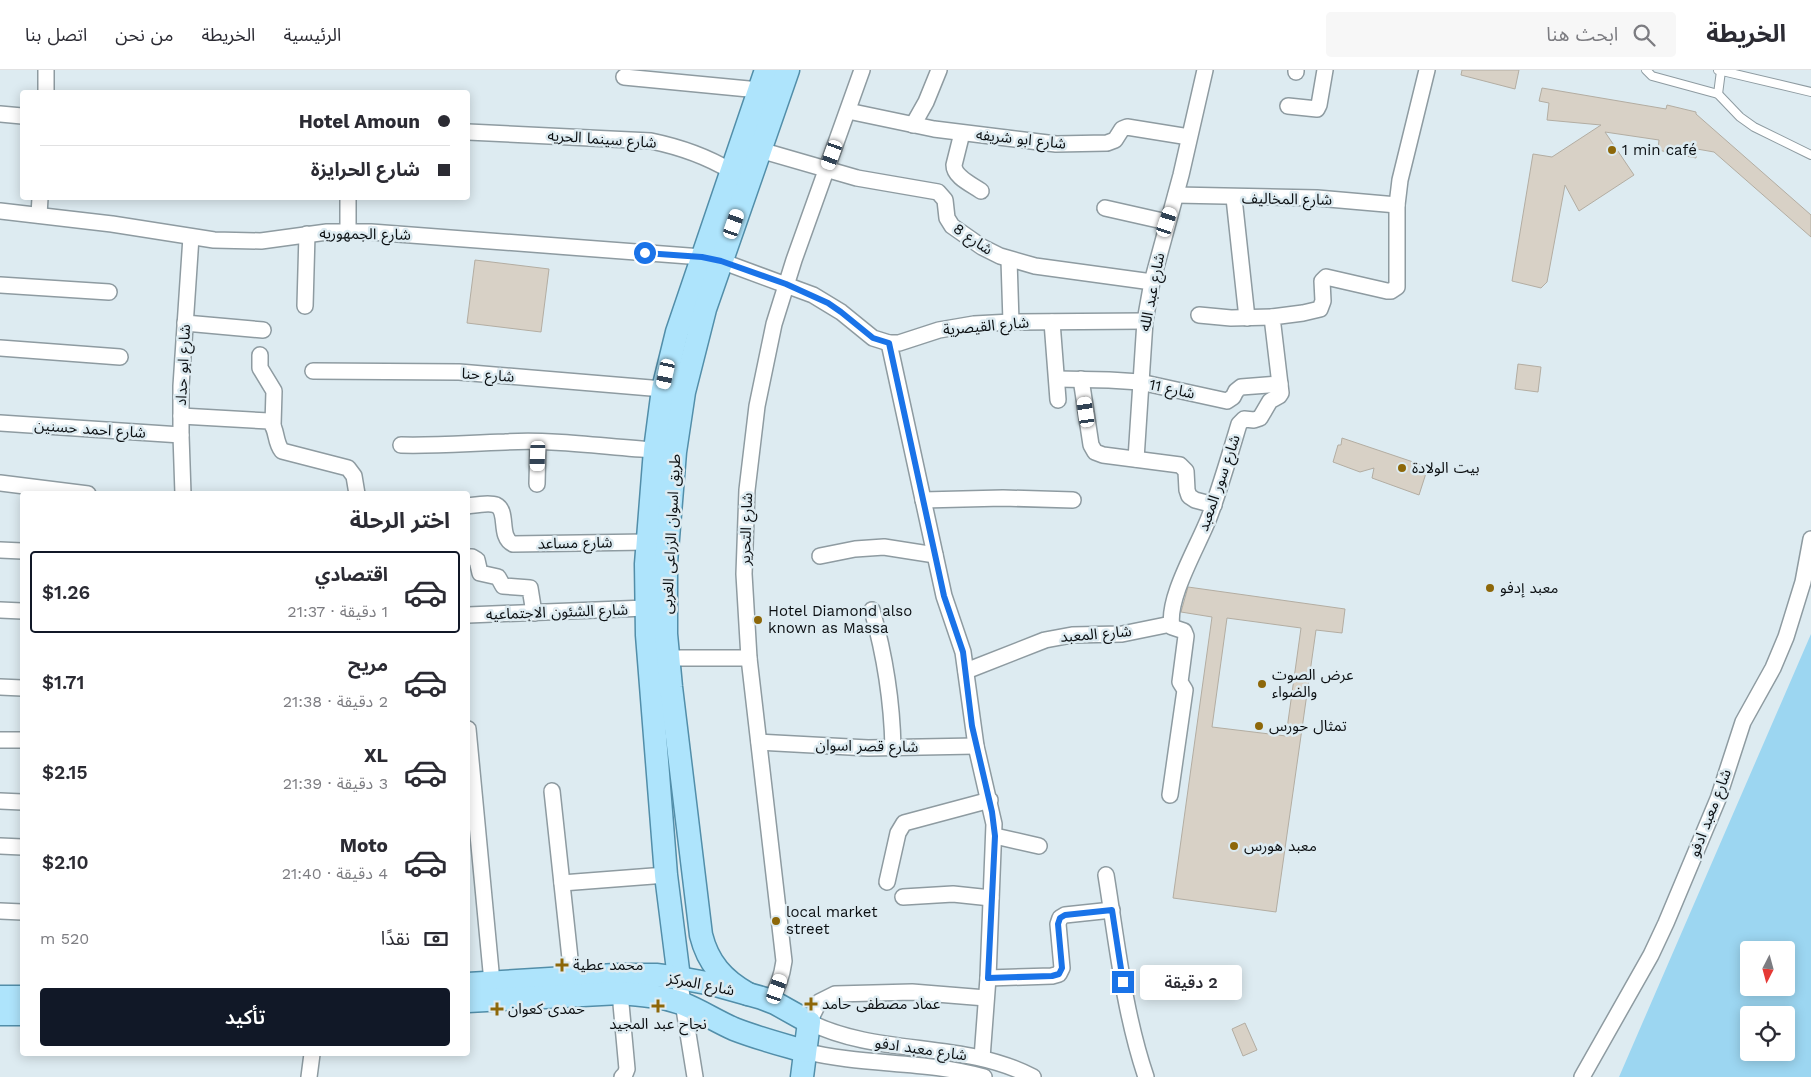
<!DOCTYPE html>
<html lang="ar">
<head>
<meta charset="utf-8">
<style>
	body { margin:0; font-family:"Work Sans","Noto Sans Arabic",sans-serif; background:#f7f7f7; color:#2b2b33; direction:rtl; height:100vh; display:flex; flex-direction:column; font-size:19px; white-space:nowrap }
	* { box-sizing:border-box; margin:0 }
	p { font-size:16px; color:#7c7c81 }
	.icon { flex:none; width:28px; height:28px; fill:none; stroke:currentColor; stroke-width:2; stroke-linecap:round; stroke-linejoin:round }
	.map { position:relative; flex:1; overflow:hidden; direction:ltr }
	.sheet { position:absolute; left:20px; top:421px; width:450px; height:565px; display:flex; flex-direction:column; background:#fff; border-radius:5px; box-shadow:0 2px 12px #0003; direction:rtl }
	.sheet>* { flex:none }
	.guide { position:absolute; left:20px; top:20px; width:450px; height:110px; border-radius:5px; box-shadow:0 2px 12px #0003; direction:rtl; display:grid; align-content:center; height:110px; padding:0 20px; background:#fff }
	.needle { width:32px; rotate:186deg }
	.buttons { position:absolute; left:1740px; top:871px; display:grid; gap:10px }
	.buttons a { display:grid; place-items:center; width:55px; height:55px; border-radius:5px; background:#fff; box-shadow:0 2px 12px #0003; font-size:25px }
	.end { position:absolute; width:22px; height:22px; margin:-11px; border:6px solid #1a73e8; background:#fff; box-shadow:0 0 0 2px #fff }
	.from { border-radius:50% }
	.bubble { position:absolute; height:35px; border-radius:5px; background:#fff; box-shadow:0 2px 12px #0003; font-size:16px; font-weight:600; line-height:35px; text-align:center; direction:rtl }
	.car { position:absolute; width:15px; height:30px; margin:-15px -8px; border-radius:6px; box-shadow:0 0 4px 1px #0007; background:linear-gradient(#fff 24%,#345 0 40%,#fff 0 76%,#345 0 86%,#fff 0) }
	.guide b { display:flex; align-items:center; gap:18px; height:48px; font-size:19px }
	.guide b+b { border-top:1px solid #e1e1e2 }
	.guide i { width:12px; height:12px; background:#2b2b33 }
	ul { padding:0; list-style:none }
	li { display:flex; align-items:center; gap:15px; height:82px; margin:0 10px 8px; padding:0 10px; border:2px solid transparent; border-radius:5px }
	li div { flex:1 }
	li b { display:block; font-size:19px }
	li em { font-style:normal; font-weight:600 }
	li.selected { border-color:#111827 }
	li>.icon { width:45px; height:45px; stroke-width:1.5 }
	h2 { padding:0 20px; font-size:22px; line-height:60px }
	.pay { display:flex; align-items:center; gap:12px; height:55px; padding:0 20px; font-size:19px }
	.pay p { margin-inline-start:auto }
	.action { display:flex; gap:10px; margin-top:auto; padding:10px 20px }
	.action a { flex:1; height:58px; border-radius:5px; background:#111827; color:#fff; font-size:20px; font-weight:600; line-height:58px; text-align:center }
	header { display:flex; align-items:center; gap:30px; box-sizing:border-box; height:70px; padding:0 25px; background:#fff; border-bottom:1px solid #e1e1e2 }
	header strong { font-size:24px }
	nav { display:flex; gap:28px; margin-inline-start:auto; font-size:18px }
	.search { width:350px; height:45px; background:#f7f7f7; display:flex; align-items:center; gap:12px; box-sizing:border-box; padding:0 18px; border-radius:5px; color:#7c7c81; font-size:19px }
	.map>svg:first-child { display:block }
	.green { fill:#9cd6f1; fill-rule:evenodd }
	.building { fill:#d8d1c6; stroke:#b3ada2; fill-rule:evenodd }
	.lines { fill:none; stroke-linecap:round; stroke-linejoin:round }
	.service-casing { stroke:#8e9ba1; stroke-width:10 }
	.minor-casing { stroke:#8e9ba1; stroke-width:18 }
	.primary-casing { stroke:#528ea9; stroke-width:25 }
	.service { stroke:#fff; stroke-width:8 }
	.minor { stroke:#fff; stroke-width:15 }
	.primary { stroke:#aee4fc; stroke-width:22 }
	.route { stroke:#1a73e8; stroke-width:6 }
	.poi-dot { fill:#8d6709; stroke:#ddebf1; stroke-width:2 }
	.labels { text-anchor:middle; stroke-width:5; stroke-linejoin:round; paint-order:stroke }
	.street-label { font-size:15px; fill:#0b0f12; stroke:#ddebf1 }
	.poi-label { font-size:15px; fill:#0b0f12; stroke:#ddebf1; text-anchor:start }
</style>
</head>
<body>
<header>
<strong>الخريطة</strong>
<div class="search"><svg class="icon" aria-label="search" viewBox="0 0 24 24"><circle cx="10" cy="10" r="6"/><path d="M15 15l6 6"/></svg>ابحث هنا</div>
<nav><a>الرئيسية</a><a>الخريطة</a><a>من نحن</a><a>اتصل بنا</a></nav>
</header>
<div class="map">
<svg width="1811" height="1007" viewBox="0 0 1811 1007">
	<rect width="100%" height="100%" fill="#ddebf1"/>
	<!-- green -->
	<path class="green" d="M1811,564V1007H1619ZM1749,880H1786V918H1749ZM1749,945H1786V982H1749Z"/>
	<!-- building -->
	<g class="building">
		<path d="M1462,0H1519L1515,19L1461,5Z"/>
		<path d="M1542,18L1666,39L1667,35L1696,42V44L1811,145V167L1714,82L1697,79L1696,88L1658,80L1659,70L1605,62L1634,105L1579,141L1565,115L1547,212L1541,218L1512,211L1533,84L1552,87L1601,55L1547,50L1549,33L1539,31Z"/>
		<path d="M475,190L549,199L541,262L467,253Z"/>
		<path d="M1518,294L1541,297L1538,322L1515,319Z"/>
		<path d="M1342,368L1428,397L1419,425L1372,408L1374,398L1360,402L1333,392L1338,375H1341Z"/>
		<path d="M1188,517L1345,539L1342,563L1316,560L1276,842L1173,828L1212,547L1181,542ZM1227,548L1301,558L1286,666L1212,657Z"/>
		<path d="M1245,953L1257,980L1243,986L1232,959Z"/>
	</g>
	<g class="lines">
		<defs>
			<g id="service">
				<path d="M1646,0L1652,6L1718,24L1740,47L1754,57L1811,85"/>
				<path d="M1718,0L1811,22"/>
				<path d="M1718,24L1721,1"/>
			</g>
			<g id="minor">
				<path d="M1296,2V0"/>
				<path d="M624,7L759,20"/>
				<path d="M46,22V0"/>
				<path d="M1288,36L1317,39L1319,35L1325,0"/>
				<path d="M848,41L934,59L1056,74L1107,73L1115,70L1122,59L1127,57L1189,67"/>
				<path d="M0,44L22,46"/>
				<path d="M913,55L926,32L939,0"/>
				<path d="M468,62L651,71C680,77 706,86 731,101"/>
				<path d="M962,63L954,95C954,107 971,114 981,121"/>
				<path d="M760,80L857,108L938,122L945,130L947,148L952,156L982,177L1000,186L1035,196L1152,212"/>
				<path d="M1176,125L1317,128L1397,135"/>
				<path d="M1234,128L1247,248"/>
				<path d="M1105,138L1167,152"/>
				<path d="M0,141L112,154L214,170L261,171L327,162H371L702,187L721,191L813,225L841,242L873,268L889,273H899L939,260L974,254L1011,252L1145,251"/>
				<path d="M39,145L40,128"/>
				<path d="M348,162V128"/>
				<path d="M1009,190L1011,252"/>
				<path d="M0,215L109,222"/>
				<path d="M305,236L307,164"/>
				<path d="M1199,245L1231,248L1272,247"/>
				<path d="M1052,252L1058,330"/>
				<path d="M185,253L263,260"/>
				<path d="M889,273L944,526L963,582L976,676L994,754L988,908L982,988"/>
				<path d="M0,278L120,287"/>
				<path d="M260,285V298L274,321L273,355"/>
				<path d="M313,301L459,302L663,319"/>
				<path d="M1057,309L1109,310L1140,312L1227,331L1233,327L1236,321L1241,317L1280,314"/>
				<path d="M1081,309L1091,375L1095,382L1103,385L1180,395L1186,401L1187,420L1189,426L1195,430L1214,435"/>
				<path d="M181,346L269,351C278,359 274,371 282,381L348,398L354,406L357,424"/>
				<path d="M0,353L181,365"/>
				<path d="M401,375C436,376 470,373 505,372C555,369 605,377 655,380"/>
				<path d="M1136,389L1145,251L1152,212L1181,105L1205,0"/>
				<path d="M0,413L88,424"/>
				<path d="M537,414L538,372"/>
				<path d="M183,424L181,365V316L191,167"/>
				<path d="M923,430L1003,428L1073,430"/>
				<path d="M468,436C475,435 489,432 496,435C509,441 498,467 513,474L647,472"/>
				<path d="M0,480L22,481"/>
				<path d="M820,486L855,479L884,477L935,485"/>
				<path d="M468,487H472L477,490L480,503L498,507L503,516L530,518L534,543"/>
				<path d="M0,540L22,541"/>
				<path d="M872,540C885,586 892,630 893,678"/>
				<path d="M468,545L646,538"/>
				<path d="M668,588H749"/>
				<path d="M966,601L1045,570L1072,565L1122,564L1171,554"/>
				<path d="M0,617L22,618"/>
				<path d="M468,659L492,912"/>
				<path d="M0,670H22"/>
				<path d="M759,672L868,678L976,676"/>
				<path d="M552,721L572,907"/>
				<path d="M1170,725L1185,620L1180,612L1186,566L1184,561L1172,557C1166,528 1200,473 1210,445C1221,415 1230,384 1239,354L1244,349L1254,350L1260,348L1270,331L1279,326L1281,323L1272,247L1303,243L1320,239L1323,231L1322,211L1326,207L1387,221H1391L1397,217V135L1400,110L1427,0"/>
				<path d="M0,731L22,732"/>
				<path d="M995,766L1039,776"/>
				<path d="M0,776L22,777"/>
				<path d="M1106,805C1117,873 1124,942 1146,1007"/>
				<path d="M887,812L898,763L904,753L990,730"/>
				<path d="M562,813L666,805"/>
				<path d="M903,827L953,824L991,828"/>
				<path d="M0,841L22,842"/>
				<path d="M679,908L695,1007"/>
				<path d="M988,908L1052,906L1059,904L1062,898L1058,854L1060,848L1065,845L1112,840"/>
				<path d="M620,923L627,999L625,1004L622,1007"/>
				<path d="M986,928L912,922L835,924L819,932L809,952C879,987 963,970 1033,1007"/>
				<path d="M770,931C778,918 782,906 784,891L749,588L744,504L747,420L757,336L774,254L794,190L862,0"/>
				<path d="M804,981C863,996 925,990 984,1007"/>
				<path d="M309,1007L312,984"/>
				<path d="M1582,1007L1651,885L1666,853L1718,729L1743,652L1773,598L1786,567L1803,512L1811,469"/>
			</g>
			<g id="primary">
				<path d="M679,908L666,805L647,565L646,494L655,380L663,319L677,262L766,0"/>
				<path d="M468,914L615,905H656L679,908L712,914L762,928L775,933L809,952L802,1007"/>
				<path d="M748,924C723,910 708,893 701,865L671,617L666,564V493L675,382L684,322L705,239L788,0"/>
				<path d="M0,927H22"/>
				<path d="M468,931L620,923C641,925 661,926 681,933C699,940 716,951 734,959C757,968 780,974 804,981"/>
				<path d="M0,944H22"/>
			</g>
		</defs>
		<!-- service casing -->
		<use href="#service" class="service-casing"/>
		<!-- minor casing -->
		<use href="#minor" class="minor-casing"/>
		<!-- primary casing -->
		<use href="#primary" class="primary-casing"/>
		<!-- service -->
		<use href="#service" class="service"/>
		<!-- minor -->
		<use href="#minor" class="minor"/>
		<!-- primary -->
		<use href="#primary" class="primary"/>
	</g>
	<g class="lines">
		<!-- route -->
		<path class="route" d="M645,183L702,187L721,191L786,214L828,233L841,242L873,268L889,273L944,526L963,582L972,656L992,742L995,766L988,908L1052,906L1059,904L1062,898L1058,854L1060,848L1065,845L1112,840L1123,912"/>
	</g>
	<!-- markers -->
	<g class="poi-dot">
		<circle cx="1612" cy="80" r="5"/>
		<circle cx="1402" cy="398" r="5"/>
		<circle cx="1490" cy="518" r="5"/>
		<circle cx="758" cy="550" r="5"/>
		<circle cx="1262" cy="614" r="5"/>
		<circle cx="1259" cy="656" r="5"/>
		<circle cx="1234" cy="776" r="5"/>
		<circle cx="776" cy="851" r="5"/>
		<path d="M559.5 887.5h5v5h5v5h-5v5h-5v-5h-5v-5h5z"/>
		<path d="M808.5 926.5h5v5h5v5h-5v5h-5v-5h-5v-5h5z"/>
		<path d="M655.5 928.5h5v5h5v5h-5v5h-5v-5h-5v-5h5z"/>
		<path d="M494.5 931.5h5v5h5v5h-5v5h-5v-5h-5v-5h5z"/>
	</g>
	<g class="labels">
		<!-- street labels -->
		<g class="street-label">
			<text transform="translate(602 69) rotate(4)" y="5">شارع سينما الحريه</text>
			<text transform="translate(1021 69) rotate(6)" y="5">شارع ابو شريفه</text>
			<text transform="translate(1287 129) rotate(1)" y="5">شارع المخاليف</text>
			<text transform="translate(365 164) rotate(1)" y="5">شارع الجمهوريه</text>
			<text transform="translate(973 169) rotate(34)" y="5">شارع 8</text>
			<text transform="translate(1152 222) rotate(-79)" y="5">شارع عبد الله</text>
			<text transform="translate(986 256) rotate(-5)" y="5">شارع القيصرية</text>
			<text transform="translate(183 295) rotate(-87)" y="5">شارع ابو حداد</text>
			<text transform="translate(488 305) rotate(4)" y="5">شارع حنا</text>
			<text transform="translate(1172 319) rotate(12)" y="5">شارع 11</text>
			<text transform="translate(90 359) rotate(4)" y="5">شارع احمد حسنين</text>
			<text transform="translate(1219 413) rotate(-71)" y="5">شارع سور المعبد</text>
			<text transform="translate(746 459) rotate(-88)" y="5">شارع التحرير</text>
			<text transform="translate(671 464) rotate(-87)" y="5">طريق اسوان الزراعى الغربى</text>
			<text transform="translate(575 473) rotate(-1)" y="5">شارع مساعد</text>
			<text transform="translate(557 542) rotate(-2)" y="5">شارع الشئون الاجتماعيه</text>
			<text transform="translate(1096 564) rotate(-5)" y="5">شارع المعبد</text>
			<text transform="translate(867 676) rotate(1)" y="5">شارع قصر اسوان</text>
			<text transform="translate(1710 743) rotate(-69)" y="5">شارع معبد ادفو</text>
			<text transform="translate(701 914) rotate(11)" y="5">شارع المركز</text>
			<text transform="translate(921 979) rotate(8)" y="5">شارع معبد ادفو</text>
		</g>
		<!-- poi labels -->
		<g class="poi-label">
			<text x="1622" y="85">1 min café</text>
			<text x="1412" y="403">بيت الولادة</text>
			<text x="1500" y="523">معبد إدفو</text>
			<text x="768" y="546">Hotel Diamond also<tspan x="768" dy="17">known as Massa</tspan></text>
			<text x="1272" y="610">عرض الصوت<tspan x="1272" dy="17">والضواء</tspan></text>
			<text x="1269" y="661">تمثال حورس</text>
			<text x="1244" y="781">معبد هورس</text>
			<text x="786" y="847">local market<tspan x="786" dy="17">street</tspan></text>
			<text x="573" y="900">محمد عطية</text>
			<text x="822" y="939">عماد مصطفى حامد</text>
			<text x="508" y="944">حمدى كعوان</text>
			<text x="658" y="959" text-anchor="middle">نجاح عبد المجيد</text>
		</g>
	</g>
</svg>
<div class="buttons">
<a><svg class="needle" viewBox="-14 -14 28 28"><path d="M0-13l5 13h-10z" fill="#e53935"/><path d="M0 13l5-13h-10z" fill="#7c7c81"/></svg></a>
<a><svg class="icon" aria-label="locate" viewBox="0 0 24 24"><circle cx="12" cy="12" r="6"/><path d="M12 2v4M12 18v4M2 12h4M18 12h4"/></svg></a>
</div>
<i class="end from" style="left:645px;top:183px"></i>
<i class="end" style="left:1123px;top:912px"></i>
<div class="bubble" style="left:1140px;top:895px;width:102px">2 دقيقة</div>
<i class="car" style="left:832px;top:85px;rotate:200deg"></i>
<i class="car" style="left:1167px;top:152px;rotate:18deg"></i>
<i class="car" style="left:734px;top:154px;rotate:19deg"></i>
<i class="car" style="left:666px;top:304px;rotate:192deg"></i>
<i class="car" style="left:1086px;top:342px;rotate:352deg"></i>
<i class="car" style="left:538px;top:386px;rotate:182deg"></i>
<i class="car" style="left:777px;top:919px;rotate:19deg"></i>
<div class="guide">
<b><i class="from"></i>Hotel Amoun</b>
<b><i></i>شارع الحرايزة</b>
</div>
<section class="sheet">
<h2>اختر الرحلة</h2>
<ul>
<li class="selected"><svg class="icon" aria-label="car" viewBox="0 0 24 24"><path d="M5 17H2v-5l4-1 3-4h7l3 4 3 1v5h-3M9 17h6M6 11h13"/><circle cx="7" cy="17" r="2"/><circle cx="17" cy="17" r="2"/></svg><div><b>اقتصادي</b><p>1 دقيقة · 21:37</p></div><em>$1.26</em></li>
<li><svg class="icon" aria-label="car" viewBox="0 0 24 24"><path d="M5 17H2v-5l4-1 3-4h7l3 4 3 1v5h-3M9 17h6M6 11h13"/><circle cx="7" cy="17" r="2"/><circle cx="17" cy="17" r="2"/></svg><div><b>مريح</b><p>2 دقيقة · 21:38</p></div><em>$1.71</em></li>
<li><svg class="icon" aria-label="car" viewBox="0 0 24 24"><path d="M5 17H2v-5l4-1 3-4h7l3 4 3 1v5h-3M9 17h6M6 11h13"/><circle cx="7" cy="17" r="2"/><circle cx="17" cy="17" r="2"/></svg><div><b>XL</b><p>3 دقيقة · 21:39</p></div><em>$2.15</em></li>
<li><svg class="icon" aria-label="car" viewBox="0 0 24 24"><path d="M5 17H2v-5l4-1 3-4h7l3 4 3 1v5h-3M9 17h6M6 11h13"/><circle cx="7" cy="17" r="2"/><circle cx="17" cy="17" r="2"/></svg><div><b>Moto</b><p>4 دقيقة · 21:40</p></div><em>$2.10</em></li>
</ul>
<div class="pay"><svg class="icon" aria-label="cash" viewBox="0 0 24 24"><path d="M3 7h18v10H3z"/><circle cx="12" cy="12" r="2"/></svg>نقدًا<p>520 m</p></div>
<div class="action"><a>تأكيد</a></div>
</section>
</div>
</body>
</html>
